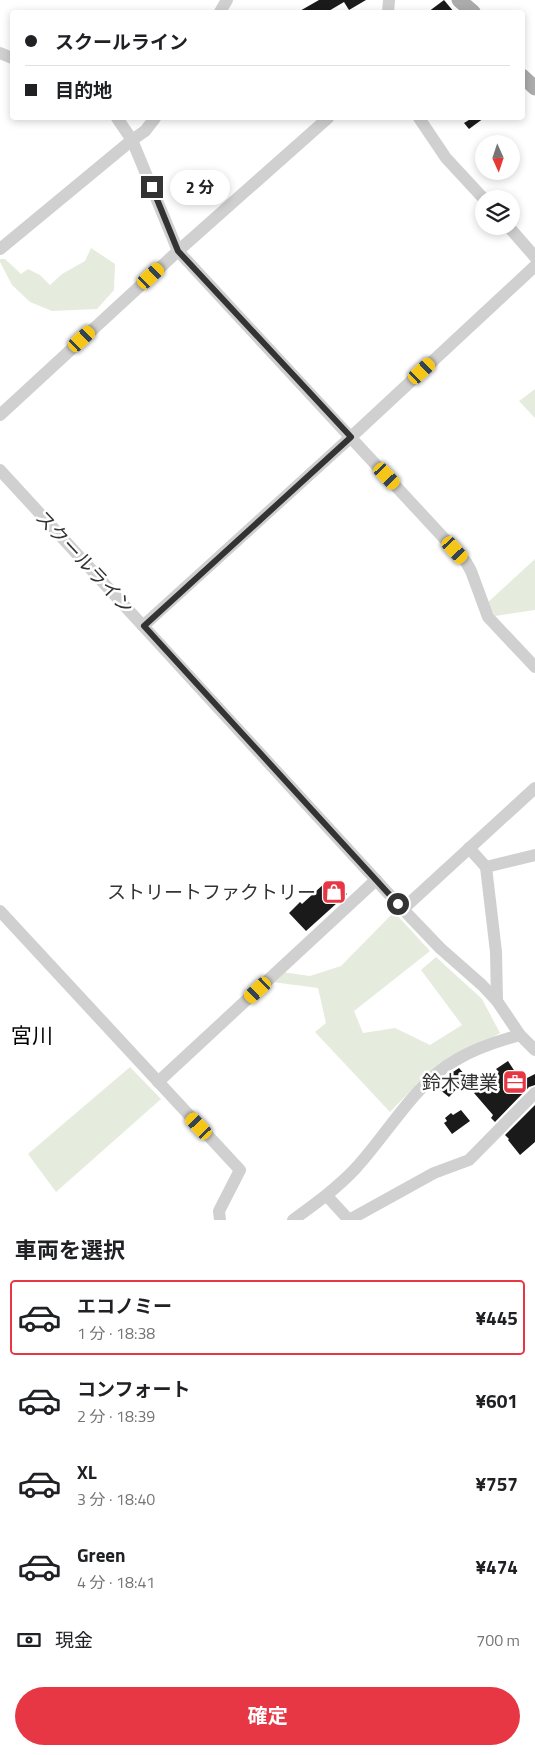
<!DOCTYPE html>
<html lang="ja">
<head>
<meta charset="utf-8">
<style>
	body { margin:0; font-family:"Titillium Web","Noto Sans JP",sans-serif; background:#f2f2f2; color:#202124; height:100vh; display:flex; flex-direction:column; font-size:19px; white-space:nowrap }
	* { box-sizing:border-box; margin:0 }
	p { font-size:16px; color:#757577 }
	.icon { flex:none; width:28px; height:28px; fill:none; stroke:currentColor; stroke-width:2; stroke-linecap:round; stroke-linejoin:round }
	.map { position:relative; height:1220px; overflow:hidden }
	.drawer { display:flex; flex-direction:column; background:#fff; flex:1 }
	.drawer>* { flex:none }
	.banner { position:absolute; left:10px; top:10px; width:515px; height:110px; border-radius:5px; box-shadow:0 2px 8px #0003; display:grid; align-content:center; height:110px; padding:0 15px; background:#fff }
	.needle { width:32px; rotate:177deg }
	.buttons { position:absolute; left:475px; top:135px; display:grid; gap:10px }
	.buttons a { display:grid; place-items:center; width:45px; height:45px; border-radius:50%; background:#fff; box-shadow:0 2px 8px #0003; font-size:25px }
	.end { position:absolute; width:22px; height:22px; margin:-11px; border:6px solid #333; background:#fff; box-shadow:0 0 0 2px #fff }
	.from { border-radius:50% }
	.bubble { position:absolute; height:35px; border-radius:18px; background:#fff; box-shadow:0 2px 8px #0003; font-size:16px; font-weight:700; line-height:35px; text-align:center }
	.car { position:absolute; width:15px; height:30px; margin:-15px -8px; border-radius:6px; box-shadow:0 0 4px 1px #0007; background:linear-gradient(#f5c518 24%,#345 0 40%,#f5c518 0 76%,#345 0 86%,#f5c518 0) }
	.banner b { display:flex; align-items:center; gap:18px; height:48px; font-size:19px }
	.banner b+b { border-top:1px solid #e0e0e0 }
	.banner i { width:12px; height:12px; background:#202124 }
	ul { padding:0; list-style:none }
	li { display:flex; align-items:center; gap:15px; height:75px; margin:0 10px 8px; padding:0 5px; border:2px solid transparent; border-radius:5px }
	li div { flex:1 }
	li b { display:block; font-size:19px }
	li em { font-style:normal; font-weight:700 }
	li.on { border-color:#e73744 }
	li>.icon { width:45px; height:45px; stroke-width:1.5 }
	h2 { padding:0 15px; font-size:22px; line-height:60px }
	.pay { display:flex; align-items:center; gap:12px; height:55px; padding:0 15px; font-size:19px }
	.pay p { margin-inline-start:auto }
	.primary-button { display:flex; gap:10px; margin-top:auto; padding:10px 15px }
	.primary-button a { flex:1; height:58px; border-radius:30px; background:#e73744; color:#fff; font-size:20px; font-weight:700; line-height:58px; text-align:center }
	.map>svg:first-child { display:block }
	.green { fill:#e5ecde }
	.building { fill:#1a1a1a }
	.lines { fill:none; stroke-linecap:round; stroke-linejoin:round }
	.minor { stroke:#d0d0d0; stroke-width:12 }
	.major { stroke:#ababab; stroke-width:15 }
	.route { stroke:#333; stroke-width:6 }
	.labels { text-anchor:middle; stroke-width:5; stroke-linejoin:round; paint-order:stroke }
	.street-label { font-size:19px; fill:#333; stroke:#fff }
	.poi-label { font-size:19px; fill:#333; stroke:#fff; text-anchor:end }
	.quarter-label { font-size:21px; fill:#000; stroke:#fff }
</style>
</head>
<body>
<div class="map">
<svg width="535" height="1220" viewBox="0 0 535 1220">
	<rect width="100%" height="100%" fill="#fff"/>
	<!-- green -->
	<g class="green">
		<path d="M91,248L115,264L114,290L97,309L52,311L30,302L12,285L0,262V259H5L21,274L28,269L40,275L50,285L62,274L85,261Z"/>
		<path d="M535,389V418L519,401Z"/>
		<path d="M535,559V610L495,616L487,603Z"/>
		<path d="M394,912L430,951L354,1011L363,1033L395,1028L430,1045L462,1025L421,970L436,957L482,999L500,1033L429,1072L390,1112L315,1032L326,1023L318,988L272,982L282,972L310,976L341,966Z"/>
		<path d="M130,1067L161,1099L56,1192L28,1154Z"/>
	</g>
	<!-- building -->
	<g class="building">
		<path d="M319,0H366L349,10L344,2L327,12H298Z"/>
		<path d="M444,0L454,12H428Z"/>
		<path d="M472,118H484L469,129L464,123Z"/>
		<path d="M334,881L347,894L306,931L289,913L300,902L302,904L326,882L329,885Z"/>
		<path d="M508,1061L521,1081L535,1074V1085L529,1087L495,1122L491,1118L493,1115L474,1093L499,1072L496,1069Z"/>
		<path d="M459,1068L472,1083L466,1090L460,1085L449,1097L439,1089L451,1075L450,1074Z"/>
		<path d="M535,1105V1142L520,1155L508,1140L509,1139L505,1135Z"/>
		<path d="M461,1110L470,1121L452,1134L444,1123L447,1121L445,1118L451,1113L453,1115Z"/>
	</g>
	<g class="lines">
		<!-- minor -->
		<g class="minor">
			<path d="M220,12L227,0"/>
			<path d="M388,12L389,0"/>
			<path d="M0,53L12,58"/>
			<path d="M117,118L132,140L178,251L466,562L471,571L488,617L535,667"/>
			<path d="M419,118L446,158L484,199"/>
			<path d="M508,226L535,257"/>
			<path d="M0,249L132,140L145,131L155,118"/>
			<path d="M0,415L178,251L328,118"/>
			<path d="M0,470L398,904L440,948L482,985L497,1001L520,1035L535,1050"/>
			<path d="M143,626L351,437L535,266"/>
			<path d="M469,848L486,867L496,952L497,1001"/>
			<path d="M486,867L535,855"/>
			<path d="M403,909L535,788"/>
			<path d="M0,911L240,1170L219,1211L220,1220"/>
			<path d="M158,1082L376,880"/>
			<path d="M327,1196L349,1220L434,1173L469,1160L535,1093"/>
			<path d="M293,1220C315,1204 336,1189 355,1169C386,1136 416,1082 456,1060C476,1048 498,1041 520,1035"/>
		</g>
		<!-- major -->
		<g class="major">
			<path d="M459,0L473,12"/>
			<path d="M522,76L535,88"/>
		</g>
	</g>
	<g class="lines">
		<!-- route -->
		<path class="route" d="M152,187L178,251L351,437L144,626L398,904"/>
	</g>
	<!-- icons -->
	<defs>
		<symbol id="shop-square" viewBox="-11 -11 22 22"><rect x="-9" y="-9" width="18" height="18" rx="4" fill="#e73744" stroke="#fff"/><path d="M-5-2.5h2.3a2.7 3.5 0 0 1 5.4 0H5L5.5 6h-11ZM-1.5-2.5h3a1.5 2.3 0 0 0-3 0Z" fill="#fff"/></symbol>
		<symbol id="office-square" viewBox="-11 -11 22 22"><rect x="-9" y="-9" width="18" height="18" rx="4" fill="#e73744" stroke="#fff"/><path d="M-6-3h4V-5.5h4V-3h4V5H-6ZM-1-4.5V-3h2v-1.5ZM-6 0V1H6V0Z" fill="#fff"/></symbol>
	</defs>
	<g fill-rule="evenodd">
		<use href="#shop-square" x="320" y="878" width="28" height="28"/>
		<use href="#office-square" x="501" y="1068" width="28" height="28"/>
	</g>
	<g class="labels">
		<!-- street labels -->
		<g class="street-label">
			<text transform="translate(85 562) rotate(47)" y="7">スクールライン</text>
		</g>
		<!-- poi labels -->
		<g class="poi-label">
			<text x="316" y="899">ストリートファクトリー</text>
			<text x="498" y="1089">鈴木建業</text>
		</g>
		<!-- quarter labels -->
		<g class="quarter-label">
			<text x="32" y="1043">宮川</text>
		</g>
	</g>
</svg>
<div class="buttons">
<a><svg class="needle" viewBox="-14 -14 28 28"><path d="M0-13l5 13h-10z" fill="#e53935"/><path d="M0 13l5-13h-10z" fill="#757577"/></svg></a>
<a><svg class="icon" aria-label="layers" viewBox="0 0 24 24"><path d="M12 4l9 5-9 5-9-5zM3 14l9 5 9-5"/></svg></a>
</div>
<i class="end from" style="left:398px;top:904px"></i>
<i class="end" style="left:152px;top:187px"></i>
<div class="bubble" style="left:170px;top:170px;width:60px">2 分</div>
<i class="car" style="left:151px;top:276px;rotate:47deg"></i>
<i class="car" style="left:82px;top:339px;rotate:47deg"></i>
<i class="car" style="left:422px;top:371px;rotate:47deg"></i>
<i class="car" style="left:387px;top:476px;rotate:137deg"></i>
<i class="car" style="left:455px;top:550px;rotate:138deg"></i>
<i class="car" style="left:258px;top:990px;rotate:227deg"></i>
<i class="car" style="left:199px;top:1126px;rotate:317deg"></i>
<div class="banner">
<b><i class="from"></i>スクールライン</b>
<b><i></i>目的地</b>
</div>
</div>
<section class="drawer">
<h2>車両を選択</h2>
<ul>
<li class="on"><svg class="icon" aria-label="car" viewBox="0 0 24 24"><path d="M5 17H2v-5l4-1 3-4h7l3 4 3 1v5h-3M9 17h6M6 11h13"/><circle cx="7" cy="17" r="2"/><circle cx="17" cy="17" r="2"/></svg><div><b>エコノミー</b><p>1 分 · 18:38</p></div><em>¥445</em></li>
<li><svg class="icon" aria-label="car" viewBox="0 0 24 24"><path d="M5 17H2v-5l4-1 3-4h7l3 4 3 1v5h-3M9 17h6M6 11h13"/><circle cx="7" cy="17" r="2"/><circle cx="17" cy="17" r="2"/></svg><div><b>コンフォート</b><p>2 分 · 18:39</p></div><em>¥601</em></li>
<li><svg class="icon" aria-label="car" viewBox="0 0 24 24"><path d="M5 17H2v-5l4-1 3-4h7l3 4 3 1v5h-3M9 17h6M6 11h13"/><circle cx="7" cy="17" r="2"/><circle cx="17" cy="17" r="2"/></svg><div><b>XL</b><p>3 分 · 18:40</p></div><em>¥757</em></li>
<li><svg class="icon" aria-label="car" viewBox="0 0 24 24"><path d="M5 17H2v-5l4-1 3-4h7l3 4 3 1v5h-3M9 17h6M6 11h13"/><circle cx="7" cy="17" r="2"/><circle cx="17" cy="17" r="2"/></svg><div><b>Green</b><p>4 分 · 18:41</p></div><em>¥474</em></li>
</ul>
<div class="pay"><svg class="icon" aria-label="cash" viewBox="0 0 24 24"><path d="M3 7h18v10H3z"/><circle cx="12" cy="12" r="2"/></svg>現金<p>700 m</p></div>
<div class="primary-button"><a>確定</a></div>
</section>
</body>
</html>
